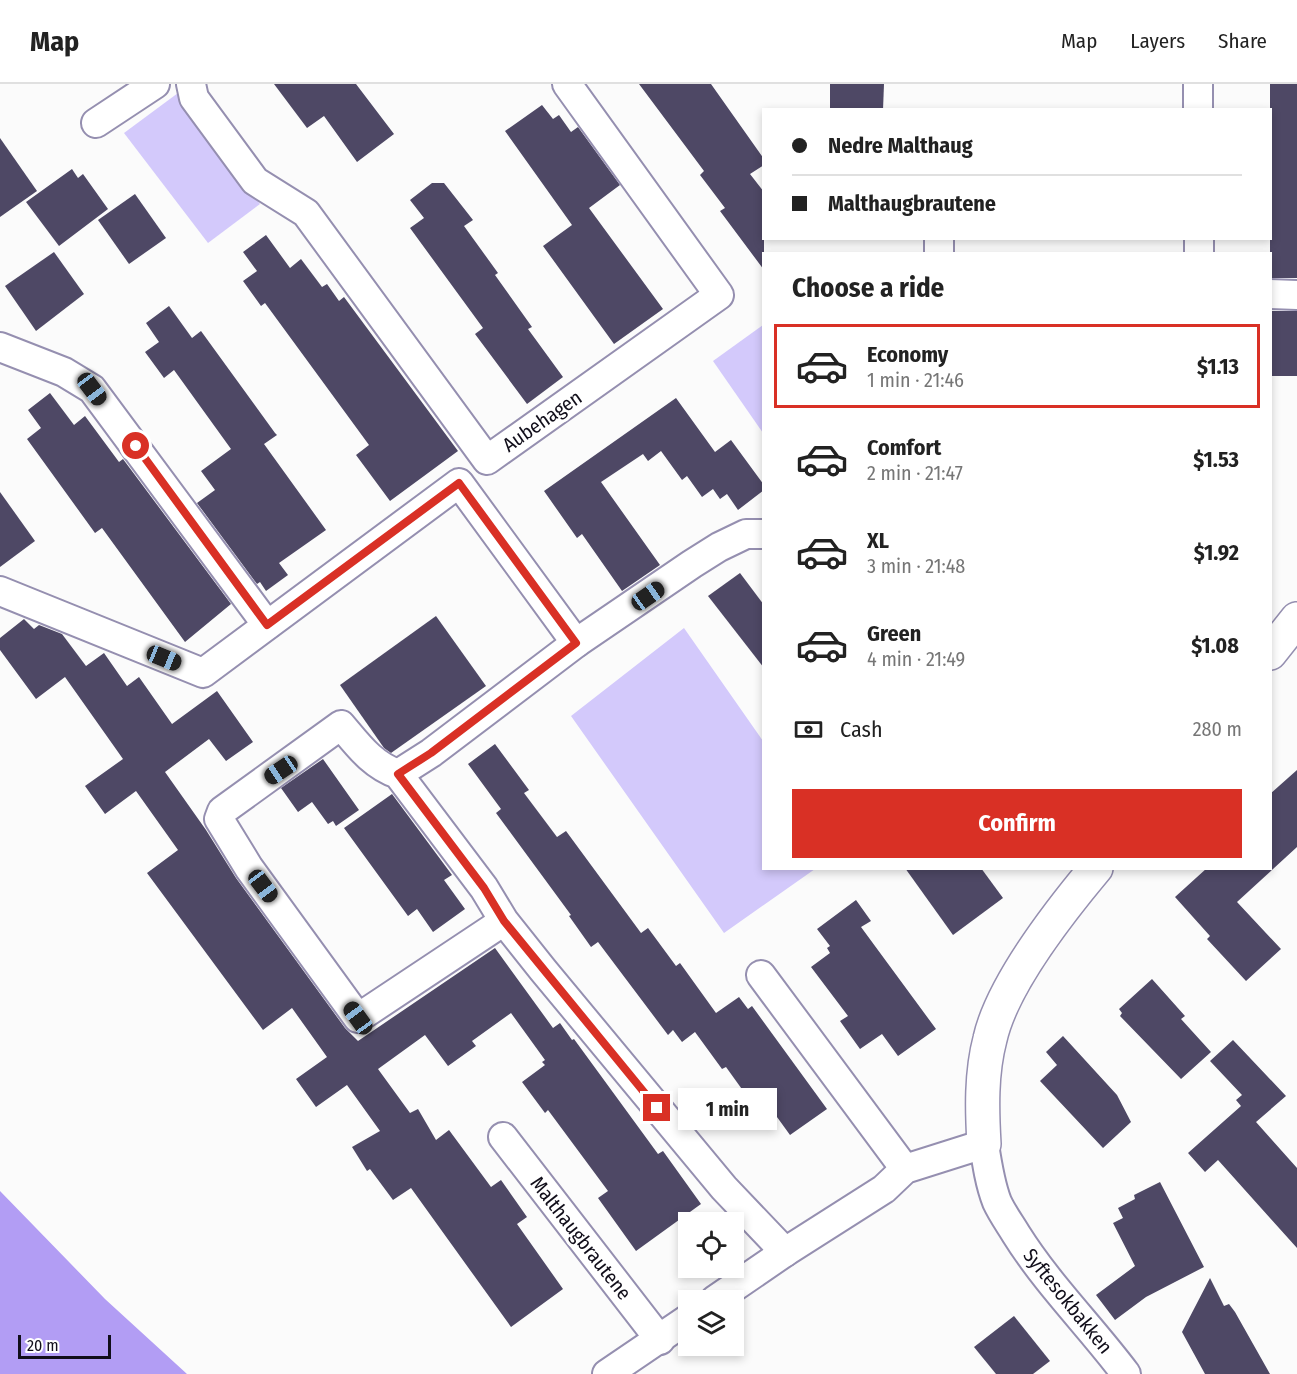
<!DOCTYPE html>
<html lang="en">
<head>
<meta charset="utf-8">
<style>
	body { margin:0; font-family:"Fira Sans Condensed",sans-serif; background:#f6f6f6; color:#222; height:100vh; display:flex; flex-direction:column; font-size:22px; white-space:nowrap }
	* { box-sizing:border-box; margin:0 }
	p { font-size:20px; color:#767676 }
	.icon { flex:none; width:33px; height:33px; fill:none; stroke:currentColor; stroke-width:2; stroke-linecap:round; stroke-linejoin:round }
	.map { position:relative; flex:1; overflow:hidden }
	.sheet { position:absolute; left:762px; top:168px; width:510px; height:618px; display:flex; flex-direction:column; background:#fff; border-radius:0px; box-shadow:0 3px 9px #0003 }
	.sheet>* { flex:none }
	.guide { position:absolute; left:762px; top:24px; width:510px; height:132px; border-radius:0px; box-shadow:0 3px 9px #0003; display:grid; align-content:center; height:132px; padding:0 30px; background:#fff }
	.tools { position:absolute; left:678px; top:1128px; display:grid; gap:12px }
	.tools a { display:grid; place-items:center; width:66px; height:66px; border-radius:0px; background:#fff; box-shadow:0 3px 9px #0003; font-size:30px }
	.scale { position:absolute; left:18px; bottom:15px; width:93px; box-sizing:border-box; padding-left:6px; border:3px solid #110e1a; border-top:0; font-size:16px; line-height:21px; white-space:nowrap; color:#110e1a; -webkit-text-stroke:4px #fff; paint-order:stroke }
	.end { position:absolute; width:27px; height:27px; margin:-14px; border:8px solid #d93025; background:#fff; box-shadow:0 0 0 3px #fff }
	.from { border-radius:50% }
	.bubble { position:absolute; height:42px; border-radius:0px; background:#fff; box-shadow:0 3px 9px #0003; font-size:20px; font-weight:700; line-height:42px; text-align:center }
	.car { position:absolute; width:18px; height:36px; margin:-18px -9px; border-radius:8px; box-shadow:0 0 4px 2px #0007; background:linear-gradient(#222 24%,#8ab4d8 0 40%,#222 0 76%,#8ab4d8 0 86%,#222 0) }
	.guide b { display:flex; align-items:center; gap:21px; height:57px; font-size:22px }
	.guide b+b { border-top:2px solid #e0e0e0 }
	.guide i { width:15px; height:15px; background:#222 }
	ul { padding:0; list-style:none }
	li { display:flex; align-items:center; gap:18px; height:84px; margin:0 12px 9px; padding:0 18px; border:3px solid transparent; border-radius:0px }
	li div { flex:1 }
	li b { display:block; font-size:22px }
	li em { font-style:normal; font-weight:700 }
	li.current { border-color:#d93025 }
	li>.icon { width:54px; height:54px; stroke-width:1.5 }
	h2 { padding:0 30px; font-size:27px; line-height:72px }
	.pay { display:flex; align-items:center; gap:15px; height:66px; padding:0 30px; font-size:22px }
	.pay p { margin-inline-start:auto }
	.cta { display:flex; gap:12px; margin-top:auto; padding:12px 30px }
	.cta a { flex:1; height:69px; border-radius:0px; background:#d93025; color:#fff; font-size:24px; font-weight:700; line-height:69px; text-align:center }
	header { display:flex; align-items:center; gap:36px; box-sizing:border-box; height:84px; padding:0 30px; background:#fff; border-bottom:2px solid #e0e0e0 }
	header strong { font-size:28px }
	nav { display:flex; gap:33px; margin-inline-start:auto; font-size:21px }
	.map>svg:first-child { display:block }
	.green { fill:#d3c9fb }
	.water { fill:#b29df4 }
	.building { fill:#4e4865 }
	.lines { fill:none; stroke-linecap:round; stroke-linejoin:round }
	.minor-casing { stroke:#958fb0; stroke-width:32 }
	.tertiary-casing { stroke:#958fb0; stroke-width:36 }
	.minor { stroke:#fff; stroke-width:28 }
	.tertiary { stroke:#fff; stroke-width:33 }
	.route { stroke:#d93025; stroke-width:8 }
	.labels { text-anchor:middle; stroke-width:6; stroke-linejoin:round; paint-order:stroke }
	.street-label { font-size:20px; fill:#110e1a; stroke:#fff }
</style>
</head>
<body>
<header>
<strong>Map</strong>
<nav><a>Map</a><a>Layers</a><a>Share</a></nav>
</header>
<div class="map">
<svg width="1297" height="1290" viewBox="0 0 1297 1290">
	<rect width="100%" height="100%" fill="#fbfbfb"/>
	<!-- green -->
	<g class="green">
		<path d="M178,9L260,120L208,159L124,49Z"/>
		<path d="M763,241V349L713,277Z"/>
		<path d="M684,544L763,657L764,784L815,785L724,849L571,632Z"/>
	</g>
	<!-- water -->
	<path class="water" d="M0,1107L105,1215L187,1290H0Z"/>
	<!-- building -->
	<g class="building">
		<path d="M274,0H356L394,50L357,78L324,32L307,44Z"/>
		<path d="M639,0H711L764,75V81L750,90L764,108V186L720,127L725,124L700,91L704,87Z"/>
		<path d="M830,0H884L883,26H830Z"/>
		<rect x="1270" y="0" width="27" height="194"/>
		<path d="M542,21L553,35L559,31L571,48L578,43L620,101L589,124L663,225L614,260L543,162L572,141L505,47Z"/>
		<path d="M0,54L37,107L0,133Z"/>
		<path d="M72,85L78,94L83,90L108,125L59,162L26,118Z"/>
		<path d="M432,99H444L473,136L464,142L498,189L495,191L532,243L528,245L563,293L527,320L475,250L483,244L410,144L424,134L410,116Z"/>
		<path d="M135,110L166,154L129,180L98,136Z"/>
		<path d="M266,151L290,184L301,175L322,203L327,200L339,217L344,213L458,367L390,417L356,371L369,361L265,219L261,222L243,197L257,187L243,168Z"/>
		<path d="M54,168L84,210L36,247L5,202Z"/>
		<path d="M169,222L192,254L201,247L275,349L277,351L264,360L326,446L279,479L288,491L266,507L260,498L257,500L197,419L215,406L201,387L231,365L174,286L164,294L145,268L159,258L146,239Z"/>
		<rect x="1270" y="227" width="27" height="65"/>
		<path d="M50,309L74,341L85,332L119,378L123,375L231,520L185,558L102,444L95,449L27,355L41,344L28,326Z"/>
		<path d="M676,314L715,368L731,356L764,401V406L738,426L727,410L720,415L713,405L702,413L687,392L682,396L661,367L648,377L643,370L601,398L660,481L622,507L582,450L577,454L544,407Z"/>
		<path d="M0,408L35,457L0,483Z"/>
		<path d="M740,489L764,521V584L708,512Z"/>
		<path d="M436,532L486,602L391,669L384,664L340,601Z"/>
		<path d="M24,535L34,545L39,541L62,550L86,582L104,569L127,602L139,593L172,640L217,607L253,658L226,677L209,655L165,688L206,746L236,794L345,944L358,957L495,864L553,944L560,939L572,956L574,955L658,1070L663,1067L701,1120L636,1167L598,1114L608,1107L548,1026L545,1029L522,998L545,981L542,978L545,976L511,929L472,957L476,962L448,982L425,951L378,985L410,1029L418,1025L436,1056L449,1046L491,1103L501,1096L527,1133L517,1140L563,1205L511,1243L411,1104L393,1116L370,1085L367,1087L352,1063L380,1047L347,1001L316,1023L296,995L327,973L292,924L263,946L147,789L178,766L136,707L105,730L85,702L123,675L65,593L36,615L0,566V554Z"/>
		<path d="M495,660L529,706L524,709L557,753L566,747L641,849L648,844L676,882L680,879L716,929L739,913L748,925L752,922L827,1025L790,1051L759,1008L749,1015L726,983L722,985L695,948L682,958L673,946L668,951L598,858L591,863L569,832L571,831L496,729L501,725L468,680Z"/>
		<path d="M323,675L359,726L336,742L333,737L328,740L312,718L298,728L281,704Z"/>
		<path d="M1297,686V763L1237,818L1281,865L1246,897L1207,855L1210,852L1175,813L1207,784H1270V710Z"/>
		<path d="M392,710L452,791L444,796L465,825L433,848L417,825L408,832L344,744Z"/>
		<path d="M905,784H981L1003,814L953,851Z"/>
		<path d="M856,816L871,837L861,843L936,945L898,972L882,950L860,965L840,937L848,932L811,883L830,869L827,864L830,862L817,845Z"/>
		<path d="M1152,895L1185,932L1181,935L1211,968L1181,995L1120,932L1122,929L1119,925Z"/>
		<path d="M1063,952L1117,1011L1131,1038L1103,1064L1040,997L1057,981L1046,968Z"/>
		<path d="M1233,956L1286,1012L1256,1038L1297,1084V1164L1218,1076L1205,1088L1188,1069L1241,1022L1236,1016L1242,1011L1210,977Z"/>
		<path d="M1160,1098L1204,1183L1146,1213L1115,1236L1096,1211L1135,1182L1113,1139L1123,1134L1118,1124L1135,1115L1134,1111Z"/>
		<path d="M1210,1194L1224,1222L1229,1220L1235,1228L1270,1290H1205L1182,1248Z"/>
		<path d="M1014,1232L1050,1277L1033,1290H996L974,1263Z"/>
	</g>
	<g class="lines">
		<defs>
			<g id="minor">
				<path d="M191,0L194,14L255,97L306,129L487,376L719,211L567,0"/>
				<path d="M1198,0V26"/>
				<path d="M96,39L155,0"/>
				<path d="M939,154V170"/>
				<path d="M1199,154V170"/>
				<path d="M1270,210L1297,211"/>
				<path d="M0,263L64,288L92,305L267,541"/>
				<path d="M0,507L203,589L459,399L576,559"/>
				<path d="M398,690L431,669L576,559L692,480L719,463L746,450H764"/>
				<path d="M504,837L358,934L249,784L219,735L222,727L341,641C358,661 372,681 398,690L484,804L504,837L543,886L724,1104L785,1168"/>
				<path d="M761,891L905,1085"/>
				<path d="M503,1053L660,1256"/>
				<path d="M715,1216L785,1168L884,1105L905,1085L984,1060C987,1080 990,1100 997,1118C1002,1129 1010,1140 1016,1150C1048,1201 1090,1242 1126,1290"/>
				<path d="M607,1290L688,1235"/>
			</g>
			<g id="tertiary">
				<path d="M1270,569L1297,535"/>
				<path d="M984,1060C982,1026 981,989 990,955C1002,901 1060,827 1096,784"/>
			</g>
		</defs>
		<!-- minor casing -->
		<use href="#minor" class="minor-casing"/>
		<!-- tertiary casing -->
		<use href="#tertiary" class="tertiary-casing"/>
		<!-- minor -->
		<use href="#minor" class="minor"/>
		<!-- tertiary -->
		<use href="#tertiary" class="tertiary"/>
	</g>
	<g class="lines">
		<!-- route -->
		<path class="route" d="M136,362L267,541L459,399L576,559L431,669L398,690L484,804L504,837L657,1024"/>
	</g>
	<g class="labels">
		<!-- street labels -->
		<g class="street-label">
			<text transform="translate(542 337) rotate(-35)" y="7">Aubehagen</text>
			<text transform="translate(581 1154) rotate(52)" y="7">Malthaugbrautene</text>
			<text transform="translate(1068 1217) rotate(51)" y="7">Syftesokbakken</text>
		</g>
	</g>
</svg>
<div class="tools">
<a><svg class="icon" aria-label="locate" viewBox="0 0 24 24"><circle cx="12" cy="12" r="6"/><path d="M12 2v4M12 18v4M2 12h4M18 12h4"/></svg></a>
<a><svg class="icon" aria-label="layers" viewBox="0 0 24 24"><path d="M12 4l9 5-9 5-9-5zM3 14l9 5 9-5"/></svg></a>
</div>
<div class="scale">20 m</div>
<i class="end from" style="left:136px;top:362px"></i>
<i class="end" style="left:657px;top:1024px"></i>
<div class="bubble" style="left:678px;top:1004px;width:99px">1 min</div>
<i class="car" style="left:92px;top:305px;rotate:143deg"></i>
<i class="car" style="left:648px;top:512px;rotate:55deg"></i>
<i class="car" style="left:164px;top:574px;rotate:112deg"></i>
<i class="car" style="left:281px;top:686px;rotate:236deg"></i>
<i class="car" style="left:263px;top:802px;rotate:143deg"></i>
<i class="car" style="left:358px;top:934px;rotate:324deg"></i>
<div class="guide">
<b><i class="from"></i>Nedre Malthaug</b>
<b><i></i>Malthaugbrautene</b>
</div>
<section class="sheet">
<h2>Choose a ride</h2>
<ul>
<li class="current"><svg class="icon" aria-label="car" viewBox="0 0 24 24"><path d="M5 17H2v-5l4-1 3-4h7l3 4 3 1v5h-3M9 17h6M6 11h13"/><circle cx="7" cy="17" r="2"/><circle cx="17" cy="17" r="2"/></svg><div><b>Economy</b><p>1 min · 21:46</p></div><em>$1.13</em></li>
<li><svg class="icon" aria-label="car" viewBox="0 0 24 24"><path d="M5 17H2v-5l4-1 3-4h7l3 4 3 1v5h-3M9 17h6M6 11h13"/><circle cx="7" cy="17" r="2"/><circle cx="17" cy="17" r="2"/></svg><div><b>Comfort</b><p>2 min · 21:47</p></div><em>$1.53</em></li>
<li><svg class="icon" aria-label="car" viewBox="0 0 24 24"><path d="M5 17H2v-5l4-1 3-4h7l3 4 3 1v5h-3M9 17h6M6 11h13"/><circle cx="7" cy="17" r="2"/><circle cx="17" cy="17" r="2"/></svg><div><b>XL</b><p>3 min · 21:48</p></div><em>$1.92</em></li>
<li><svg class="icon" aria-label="car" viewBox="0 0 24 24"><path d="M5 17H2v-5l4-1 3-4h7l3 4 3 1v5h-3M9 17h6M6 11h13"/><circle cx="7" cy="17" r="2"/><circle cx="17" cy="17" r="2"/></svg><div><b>Green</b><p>4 min · 21:49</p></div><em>$1.08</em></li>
</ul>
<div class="pay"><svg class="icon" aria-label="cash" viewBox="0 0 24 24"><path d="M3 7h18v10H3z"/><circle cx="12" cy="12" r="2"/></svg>Cash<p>280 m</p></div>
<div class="cta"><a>Confirm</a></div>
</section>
</div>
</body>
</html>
